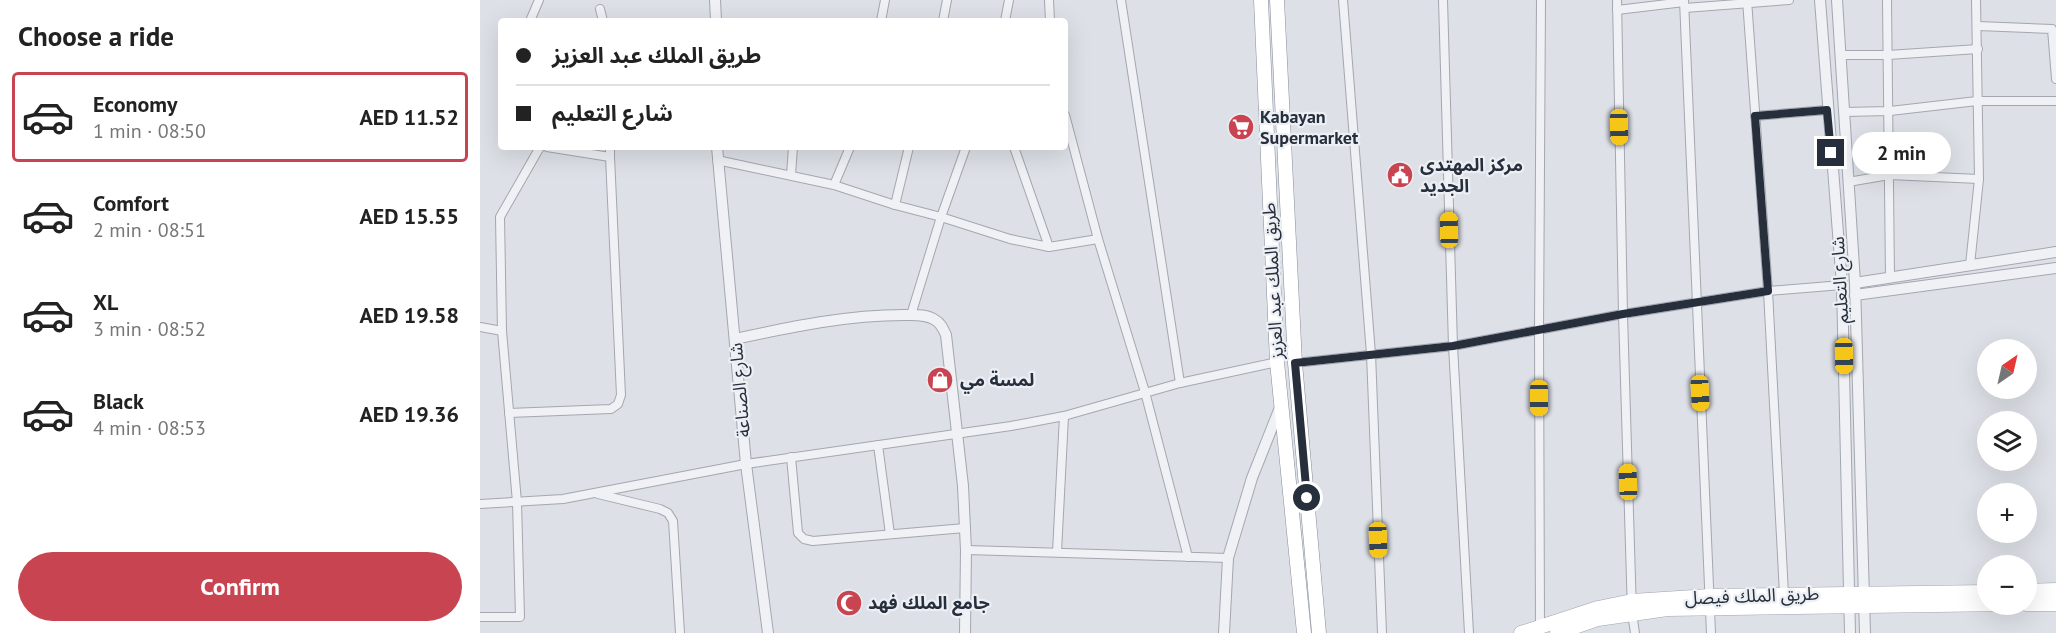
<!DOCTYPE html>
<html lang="en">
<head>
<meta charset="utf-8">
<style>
	body { margin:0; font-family:"PT Sans","Noto Sans Arabic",sans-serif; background:#f2f2f2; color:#222; height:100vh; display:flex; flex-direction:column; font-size:22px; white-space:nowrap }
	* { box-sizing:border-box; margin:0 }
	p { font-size:20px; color:#767676 }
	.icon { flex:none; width:33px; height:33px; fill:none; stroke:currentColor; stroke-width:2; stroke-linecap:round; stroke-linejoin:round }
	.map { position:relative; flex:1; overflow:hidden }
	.sheet { display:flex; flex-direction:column; background:#fff; width:480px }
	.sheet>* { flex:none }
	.top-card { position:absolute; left:18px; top:18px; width:570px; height:132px; border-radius:6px; box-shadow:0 6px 24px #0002; display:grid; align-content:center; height:132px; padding:0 18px; background:#fff }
	.needle { width:39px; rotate:34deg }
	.buttons { position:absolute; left:1497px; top:339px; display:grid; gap:12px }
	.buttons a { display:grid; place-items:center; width:60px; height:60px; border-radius:50%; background:#fff; box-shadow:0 6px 24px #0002; font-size:30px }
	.end { position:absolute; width:27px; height:27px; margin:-14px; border:8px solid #272e3c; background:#fff; box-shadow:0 0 0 3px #fff }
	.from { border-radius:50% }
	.bubble { position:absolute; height:42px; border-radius:21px; background:#fff; box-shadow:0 6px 24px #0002; font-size:20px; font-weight:800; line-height:42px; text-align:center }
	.car { position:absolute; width:18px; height:36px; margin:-18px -9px; border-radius:8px; box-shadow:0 0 4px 2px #0007; background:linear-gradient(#f5c518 24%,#345 0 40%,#f5c518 0 76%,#345 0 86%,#f5c518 0) }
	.top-card b { display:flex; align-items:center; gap:21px; height:57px; font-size:22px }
	.top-card b+b { border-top:2px solid #e0e0e0 }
	.top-card i { width:15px; height:15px; background:#222 }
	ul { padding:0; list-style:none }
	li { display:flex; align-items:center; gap:18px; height:90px; margin:0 12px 9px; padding:0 6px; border:3px solid transparent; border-radius:6px }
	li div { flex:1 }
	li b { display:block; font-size:22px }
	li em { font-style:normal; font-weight:800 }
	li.current { border-color:#c94451 }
	li>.icon { width:54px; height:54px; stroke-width:1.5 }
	h2 { padding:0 18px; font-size:27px; line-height:72px }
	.button { display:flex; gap:12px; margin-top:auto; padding:12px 18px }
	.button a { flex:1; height:69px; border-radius:36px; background:#c94451; color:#fff; font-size:24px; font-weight:800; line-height:69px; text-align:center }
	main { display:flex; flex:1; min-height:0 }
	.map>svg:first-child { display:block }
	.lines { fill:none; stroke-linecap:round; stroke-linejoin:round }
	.minor-casing { stroke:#a3a7b0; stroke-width:10 }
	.tertiary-casing { stroke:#a3a7b0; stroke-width:12 }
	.primary-casing { stroke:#9da4b2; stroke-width:15 }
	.trunk-casing { stroke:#858d9c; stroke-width:15 }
	.minor { stroke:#eff1f5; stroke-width:8 }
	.tertiary { stroke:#eff1f5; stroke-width:10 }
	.primary { stroke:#fff; stroke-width:14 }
	.trunk { stroke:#fff; stroke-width:14 }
	.route { stroke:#272e3c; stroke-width:8 }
	.labels { text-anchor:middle; stroke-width:4.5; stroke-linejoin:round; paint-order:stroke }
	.poi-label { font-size:18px; font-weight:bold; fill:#272e3c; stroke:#eceff4; text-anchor:start }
	.street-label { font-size:18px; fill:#272e3c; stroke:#eceff4 }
</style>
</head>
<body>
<main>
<section class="sheet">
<h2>Choose a ride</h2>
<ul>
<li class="current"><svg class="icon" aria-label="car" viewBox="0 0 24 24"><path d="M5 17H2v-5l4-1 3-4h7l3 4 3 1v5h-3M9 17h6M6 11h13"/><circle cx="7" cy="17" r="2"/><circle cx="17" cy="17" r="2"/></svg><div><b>Economy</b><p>1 min · 08:50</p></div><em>AED 11.52</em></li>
<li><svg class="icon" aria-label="car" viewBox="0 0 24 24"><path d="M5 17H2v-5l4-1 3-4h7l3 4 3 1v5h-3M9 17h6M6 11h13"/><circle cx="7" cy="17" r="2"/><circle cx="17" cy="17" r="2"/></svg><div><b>Comfort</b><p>2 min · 08:51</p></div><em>AED 15.55</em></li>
<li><svg class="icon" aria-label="car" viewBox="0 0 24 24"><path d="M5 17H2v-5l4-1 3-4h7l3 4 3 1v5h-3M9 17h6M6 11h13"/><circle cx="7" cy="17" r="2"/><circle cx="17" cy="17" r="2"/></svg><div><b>XL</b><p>3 min · 08:52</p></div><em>AED 19.58</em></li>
<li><svg class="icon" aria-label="car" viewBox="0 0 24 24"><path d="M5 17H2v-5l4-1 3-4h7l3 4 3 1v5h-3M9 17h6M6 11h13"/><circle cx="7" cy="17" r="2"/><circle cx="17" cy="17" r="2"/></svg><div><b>Black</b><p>4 min · 08:53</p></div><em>AED 19.36</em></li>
</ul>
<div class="button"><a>Confirm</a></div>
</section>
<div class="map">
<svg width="1576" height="633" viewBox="0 0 1576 633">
	<rect width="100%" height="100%" fill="#dde0e6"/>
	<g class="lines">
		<defs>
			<g id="minor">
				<path d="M569,0L570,21"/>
				<path d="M641,0L700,383"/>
				<path d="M863,0L891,354L902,633"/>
				<path d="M963,0L973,346L989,633"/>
				<path d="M1137,0L1143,314L1152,613L1155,633"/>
				<path d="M1204,0L1231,633"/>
				<path d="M1267,0L1288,291L1304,594"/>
				<path d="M1407,0L1410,278"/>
				<path d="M1205,8L1309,0"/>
				<path d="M120,9L123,21"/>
				<path d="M1137,10L1204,2"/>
				<path d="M50,21L59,0"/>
				<path d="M401,21L405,0"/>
				<path d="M463,21L467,0"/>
				<path d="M525,21L529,0"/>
				<path d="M1498,26L1572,29L1576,79"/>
				<path d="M1360,55H1408L1498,49"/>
				<path d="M1364,112L1410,111L1497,101H1576"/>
				<path d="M585,115L618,239L665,392L708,557"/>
				<path d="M1275,116L1347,110"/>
				<path d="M67,147L130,157V147"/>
				<path d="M534,147L569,247"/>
				<path d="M237,160L354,185L415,205L461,217L530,239L569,247L618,239"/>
				<path d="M311,175L313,147"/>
				<path d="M1368,182L1409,175L1499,179"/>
				<path d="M354,185L370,147"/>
				<path d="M415,205L429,147"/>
				<path d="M1490,265L1499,179L1496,0"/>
				<path d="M431,315L461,217L486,147"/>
				<path d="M0,327L22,331"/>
				<path d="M815,363L973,346L1143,314L1288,291L1362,285"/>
				<path d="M29,413L131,409L138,404L141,395L130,157"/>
				<path d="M398,445L410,534"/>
				<path d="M311,457L318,533L324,539L333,541L485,528"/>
				<path d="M118,494L180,509L188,513L193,521L200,633"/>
				<path d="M0,504L83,499L266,464L531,426L584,416L700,383L797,362"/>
				<path d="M486,550L748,558"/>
				<path d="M577,552L584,416"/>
				<path d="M0,617H40L37,502L22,331L20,217L60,147"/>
				<path d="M1060,630L1059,330L1061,0"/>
			</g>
			<g id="tertiary">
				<path d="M235,0L236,21"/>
				<path d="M1340,0L1362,285L1370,633"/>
				<path d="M1357,0L1375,283L1385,633"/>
				<path d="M237,147L266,464L288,633"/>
				<path d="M1375,283L1576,252"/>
				<path d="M1375,295L1576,268"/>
				<path d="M255,339C311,327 366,315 424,315C434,315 447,314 455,320C461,323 463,329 466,335L483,486L486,550L485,633"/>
				<path d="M744,633L748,558L772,478L801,405"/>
			</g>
			<g id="primary">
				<path d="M1546,591L1576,590"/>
				<path d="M1546,604H1576"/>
				<path d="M1041,633L1118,608L1152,601L1230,596L1508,592"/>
				<path d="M1077,633L1118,619L1187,609L1527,604"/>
			</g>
			<g id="trunk">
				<path d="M781,0L797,362L824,633"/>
				<path d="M797,0L815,363L839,633"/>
			</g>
		</defs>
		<!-- minor casing -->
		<use href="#minor" class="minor-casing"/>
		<!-- tertiary casing -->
		<use href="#tertiary" class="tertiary-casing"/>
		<!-- primary casing -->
		<use href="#primary" class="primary-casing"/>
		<!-- trunk casing -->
		<use href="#trunk" class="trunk-casing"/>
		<!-- minor -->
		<use href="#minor" class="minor"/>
		<!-- tertiary -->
		<use href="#tertiary" class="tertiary"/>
		<!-- primary -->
		<use href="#primary" class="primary"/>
		<!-- trunk -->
		<use href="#trunk" class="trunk"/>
	</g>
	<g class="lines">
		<!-- route -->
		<path class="route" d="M827,498L815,363L973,346L1143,314L1288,291L1275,116L1347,110L1351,153"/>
	</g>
	<!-- icons -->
	<defs>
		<symbol id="supermarket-disc" viewBox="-11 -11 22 22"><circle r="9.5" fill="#c94451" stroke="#eceff4"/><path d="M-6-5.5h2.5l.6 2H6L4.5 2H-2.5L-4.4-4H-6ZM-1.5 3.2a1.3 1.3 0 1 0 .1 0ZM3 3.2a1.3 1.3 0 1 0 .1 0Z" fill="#fff"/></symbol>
		<symbol id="civic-disc" viewBox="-11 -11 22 22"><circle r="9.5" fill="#c94451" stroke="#eceff4"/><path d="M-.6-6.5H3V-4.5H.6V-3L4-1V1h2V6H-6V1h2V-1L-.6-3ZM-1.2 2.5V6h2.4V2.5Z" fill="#fff"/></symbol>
		<symbol id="shop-disc" viewBox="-11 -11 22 22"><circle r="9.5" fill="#c94451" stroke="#eceff4"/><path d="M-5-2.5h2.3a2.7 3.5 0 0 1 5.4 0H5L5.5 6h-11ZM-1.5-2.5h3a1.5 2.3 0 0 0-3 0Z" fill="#fff"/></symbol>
		<symbol id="mosque-disc" viewBox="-11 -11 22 22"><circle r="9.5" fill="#c94451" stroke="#eceff4"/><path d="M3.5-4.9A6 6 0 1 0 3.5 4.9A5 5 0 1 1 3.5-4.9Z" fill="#fff"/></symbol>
	</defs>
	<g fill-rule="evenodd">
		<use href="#supermarket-disc" x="746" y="112" width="30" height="30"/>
		<use href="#civic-disc" x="905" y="160" width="30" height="30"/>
		<use href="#shop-disc" x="445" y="365" width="30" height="30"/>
		<use href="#mosque-disc" x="354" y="588" width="30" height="30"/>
	</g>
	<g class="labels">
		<!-- poi labels -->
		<g class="poi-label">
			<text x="780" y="123">Kabayan<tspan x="780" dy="21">Supermarket</tspan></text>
			<text x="940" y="171">مركز المهتدى<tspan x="940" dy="21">الجديد</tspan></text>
			<text x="480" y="386">لمسة مي</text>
			<text x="388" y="609">جامع الملك فهد</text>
		</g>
		<!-- street labels -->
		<g class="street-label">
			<text transform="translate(1360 280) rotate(-93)" y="6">شارع التعليم</text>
			<text transform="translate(793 281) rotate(-93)" y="6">طريق الملك عبد العزيز</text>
			<text transform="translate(260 390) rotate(-95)" y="6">شارع الصناعة</text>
			<text transform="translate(1272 596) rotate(-2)" y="6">طريق الملك فيصل</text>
		</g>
	</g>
</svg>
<div class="buttons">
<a><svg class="needle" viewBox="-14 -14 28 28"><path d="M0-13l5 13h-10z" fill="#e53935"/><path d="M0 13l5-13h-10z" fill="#767676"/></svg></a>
<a><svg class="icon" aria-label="layers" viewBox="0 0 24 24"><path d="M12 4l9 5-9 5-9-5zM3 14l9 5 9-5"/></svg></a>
<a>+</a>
<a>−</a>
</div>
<i class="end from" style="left:827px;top:498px"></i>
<i class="end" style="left:1351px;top:153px"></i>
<div class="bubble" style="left:1372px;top:132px;width:99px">2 min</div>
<i class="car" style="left:1139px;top:127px;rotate:179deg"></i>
<i class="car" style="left:969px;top:230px;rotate:359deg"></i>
<i class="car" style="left:1364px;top:356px;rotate:179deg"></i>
<i class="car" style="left:1220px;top:393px;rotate:177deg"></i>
<i class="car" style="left:1059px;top:398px;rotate:180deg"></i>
<i class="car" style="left:1148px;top:482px;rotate:358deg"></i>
<i class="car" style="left:898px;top:540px;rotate:178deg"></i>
<div class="top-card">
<b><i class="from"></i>طريق الملك عبد العزيز</b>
<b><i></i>شارع التعليم</b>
</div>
</div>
</main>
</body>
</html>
